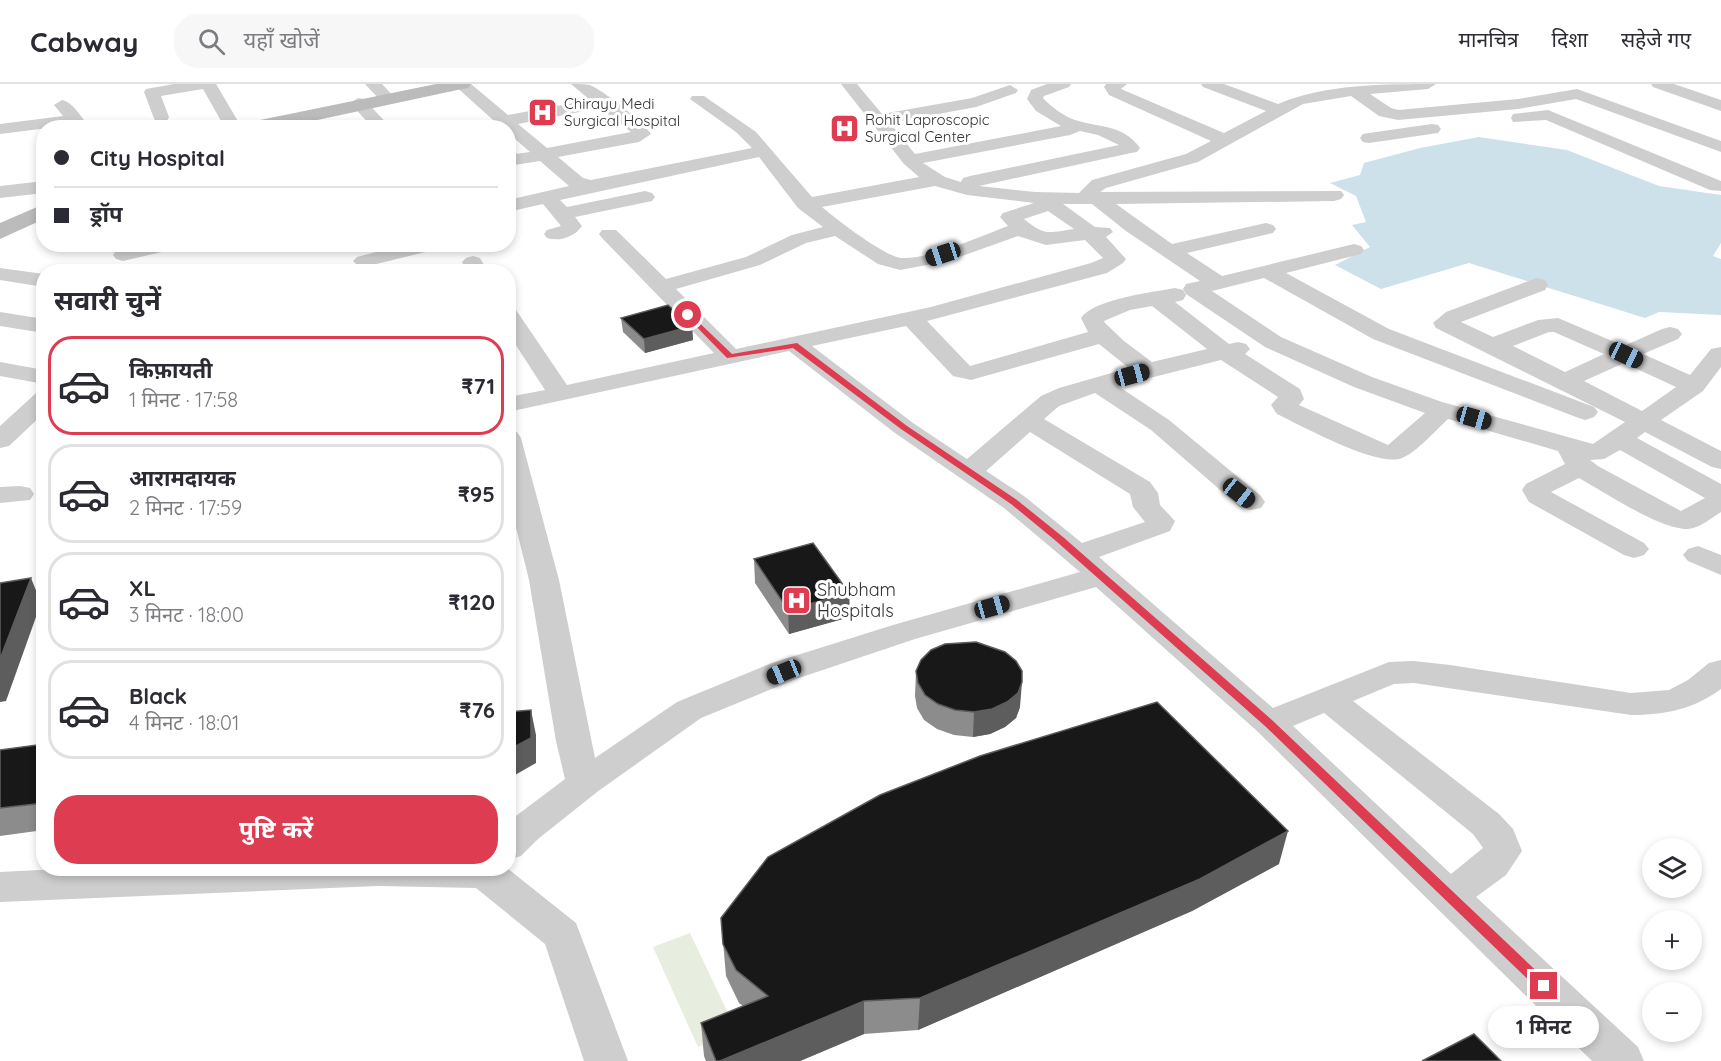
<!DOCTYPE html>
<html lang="hi">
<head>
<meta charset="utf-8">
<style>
	body { margin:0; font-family:Quicksand,"Noto Sans Devanagari",sans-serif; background:#f7f7f7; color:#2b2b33; height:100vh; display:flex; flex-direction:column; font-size:22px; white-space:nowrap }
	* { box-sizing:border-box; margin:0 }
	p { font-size:20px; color:#7c7c81 }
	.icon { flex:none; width:33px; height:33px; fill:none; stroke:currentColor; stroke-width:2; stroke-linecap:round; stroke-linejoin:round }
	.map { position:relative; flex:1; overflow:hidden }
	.sheet { position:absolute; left:36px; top:180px; width:480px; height:612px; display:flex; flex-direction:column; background:#fff; border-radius:24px; box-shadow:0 3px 9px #0003 }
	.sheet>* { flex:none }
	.guide { position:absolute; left:36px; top:36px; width:480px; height:132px; border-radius:24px; box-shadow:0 3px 9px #0003; display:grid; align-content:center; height:132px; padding:0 18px; background:#fff }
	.controls { position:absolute; left:1642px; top:754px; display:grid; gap:12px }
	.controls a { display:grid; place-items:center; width:60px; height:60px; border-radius:50%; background:#fff; box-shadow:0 3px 9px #0003; font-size:30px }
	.end { position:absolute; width:27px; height:27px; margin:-14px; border:8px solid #de3c50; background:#fff; box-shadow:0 0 0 3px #fff }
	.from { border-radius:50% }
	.bubble { position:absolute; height:42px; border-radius:21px; background:#fff; box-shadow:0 3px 9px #0003; font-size:20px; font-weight:700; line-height:42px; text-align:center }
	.car { position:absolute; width:18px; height:36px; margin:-18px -9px; border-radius:8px; box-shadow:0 0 4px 2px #0007; background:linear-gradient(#222 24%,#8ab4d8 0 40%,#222 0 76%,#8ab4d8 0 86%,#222 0) }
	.guide b { display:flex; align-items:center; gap:21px; height:57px; font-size:22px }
	.guide b+b { border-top:2px solid #e1e1e2 }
	.guide i { width:15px; height:15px; background:#2b2b33 }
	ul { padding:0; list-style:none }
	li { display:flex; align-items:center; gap:18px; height:99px; margin:0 12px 9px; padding:0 6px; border:3px solid #e1e1e2; border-radius:24px }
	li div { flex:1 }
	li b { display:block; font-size:22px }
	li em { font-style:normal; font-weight:700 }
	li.selected { border-color:#de3c50 }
	li>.icon { width:54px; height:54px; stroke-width:1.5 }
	h2 { padding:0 18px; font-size:27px; line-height:72px }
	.primary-button { display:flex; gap:12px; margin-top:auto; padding:12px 18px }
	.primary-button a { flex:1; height:69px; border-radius:24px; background:#de3c50; color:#fff; font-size:24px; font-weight:700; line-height:69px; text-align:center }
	header { display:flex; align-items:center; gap:36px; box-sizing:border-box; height:84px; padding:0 30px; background:#fff; border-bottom:2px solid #e1e1e2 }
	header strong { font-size:28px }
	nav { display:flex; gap:33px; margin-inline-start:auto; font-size:21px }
	.search { width:420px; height:54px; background:#f7f7f7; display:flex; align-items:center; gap:15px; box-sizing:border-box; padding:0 21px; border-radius:24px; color:#7c7c81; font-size:22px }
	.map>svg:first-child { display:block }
	.green { fill:#e7eddf }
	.water { fill:#cde1eb }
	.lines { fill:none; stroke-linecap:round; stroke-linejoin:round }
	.street { fill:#cecece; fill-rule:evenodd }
	.secondary { fill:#bbb; fill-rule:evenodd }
	.wall { fill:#8c8c8c }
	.shaded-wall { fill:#5d5d5d }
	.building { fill:#181818; stroke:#5d5d5d; stroke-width:1.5 }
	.route { fill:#de3c50 }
	.labels { text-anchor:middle; stroke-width:6; stroke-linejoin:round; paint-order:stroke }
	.far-poi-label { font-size:15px; fill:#313131; stroke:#fff; text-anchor:start }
	.poi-label { font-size:18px; fill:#313131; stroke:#fff; text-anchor:start }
</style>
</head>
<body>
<header>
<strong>Cabway</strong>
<div class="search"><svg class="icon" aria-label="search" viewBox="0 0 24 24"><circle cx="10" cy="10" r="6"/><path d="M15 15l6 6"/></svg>यहाँ खोजें</div>
<nav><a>मानचित्र</a><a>दिशा</a><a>सहेजे गए</a></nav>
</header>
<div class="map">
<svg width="1721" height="977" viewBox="0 0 1721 977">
	<rect width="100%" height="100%" fill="#fff"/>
	<!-- green -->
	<path class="green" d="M690,849L737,948L698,963L653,863Z"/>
	<!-- water -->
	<path class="water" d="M1479,53L1567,66L1659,102L1721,111V159L1713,172L1721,175V231L1659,228L1645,234L1469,179L1381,205L1335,181L1370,163L1352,141L1366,138L1356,112L1330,99L1360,91L1364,79L1420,64Z"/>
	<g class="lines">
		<!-- street -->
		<g class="street">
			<path d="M174,0H216L242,44H225L203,5L161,12L169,33L167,37H155L144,8L146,5Z"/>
			<path d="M365,0H382L395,14L393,17H381Z"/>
			<path d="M453,0H471L508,31L590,16L571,0C577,0 585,0 590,1C604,7 642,37 651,50L639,58L558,73L583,94L591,96L752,64L736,48L690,15L692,12H704L756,48L812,113L919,93L904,80L841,0H857L882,30L972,14L1010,1L1018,6L1016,9L976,23L890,39L915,70L1061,42L1036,27L1027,15L1031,6L1047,0H1071L1069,3L1044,12L1043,14C1050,22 1065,33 1075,36C1100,44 1123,40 1140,64L1137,68L1131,69L979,102L1035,108L1079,109L1092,96L1186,70L1211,57L1109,11L1104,3L1106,0H1127L1121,5L1224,49L1266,27L1203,3L1201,0H1224L1278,20C1324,0 1385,0 1436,0L1428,5L1370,10L1391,24L1398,26L1518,15L1577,5L1721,57V68L1576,15L1518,25L1398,36L1379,32L1351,12L1303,20L1198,78L1106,104L1100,108L1341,107L1344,111L1341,115L1334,117L1116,120L1172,160L1266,139L1273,141L1276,145L1273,149L1187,169L1222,192L1354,160L1361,162L1364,166L1361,170L1286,189L1389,245L1594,323L1598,328L1594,333L1585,336L1576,333L1373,255L1264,194L1212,207L1281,253L1372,293L1442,318L1593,360L1625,338L1436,244L1433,239L1446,228L1537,194L1545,196L1548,201L1545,206L1461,238L1493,253L1538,236L1558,234L1624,262L1662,245L1670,243L1678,245L1682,250L1678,255L1643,270L1690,291L1711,265L1721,263V283L1703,307L1661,336L1721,367V385L1712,383L1645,348L1637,354L1721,400V428C1711,434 1700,444 1688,445C1661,446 1604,408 1579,394L1551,408L1644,459L1649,465L1644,471L1634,474L1624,471L1529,418L1522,406L1526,400L1565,380L1558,367L1448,335C1436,346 1416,369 1402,374C1378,384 1302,342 1277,330L1271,321L1278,313L1221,276L1118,302L1169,336L1261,412L1265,418L1261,424L1251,426L1241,424L1151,346L1095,309L1059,322L1044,335L1150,398L1158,409L1160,421L1175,437L1170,447L1099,473L1273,624L1389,578L1414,577L1450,581L1631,609L1669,606L1688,596L1709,579L1721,576V605C1694,625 1665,631 1631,631L1414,599L1394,600L1353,617L1499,730L1513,745L1522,767L1506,791L1476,813L1638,963L1644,977H1592L1257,647L1096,503L915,555L796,595L701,634L597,708L538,755L521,772L508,776V738L565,695L556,657L529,496L508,411V346L517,348L521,354L559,496L595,674L677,618L772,579L893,541L1080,488L1004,424L895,349L789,267L508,328V313L545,306L508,249V224L516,226L567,301L714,269L602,154L599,150L602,146H616L666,195L746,173L792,151L823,143L798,124L759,73L560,116L567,123L645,107L652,109L655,113L652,117L575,133L582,142C574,153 560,158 547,154L544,150L547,146L561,142L543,120L508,128V116L569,102L540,77L508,82V71L530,68L508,49V44H502ZM600,24L631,48L547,64L518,40ZM1080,47L1098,51L1119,61L970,92L963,94L961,98L945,93L923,79L1070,51ZM935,102L967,111L1034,119L1003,129L1000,133L1008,142C981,152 928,176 901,174C884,172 836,135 822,123ZM1063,120H1092L1126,147L1200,197L1186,200L1183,205L1186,210L1265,263L1354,303L1425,329L1388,361L1299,321L1304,315L1300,305L1245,270L1250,265L1246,260L1238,258L1229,260L1175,218L1183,216L1186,211L1183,206L1175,204C1153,208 1094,215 1081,234L1088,248L970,282L927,237L1107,189L1123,179L1126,175L1106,153L1113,148L1110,144L1095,143ZM1048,127L1074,145C1047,149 1045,152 1024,135ZM835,152L878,180L900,186L948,177L1018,152L1046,161L1085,156L1103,174L1091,179L931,223L736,265L676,205L760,181L806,159ZM1152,222L1207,265L1152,278L1124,257L1105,239L1104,237L1130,226ZM906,242L953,292L971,296L1099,260L1129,284L1059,304L1041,312L967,375L913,339L812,262ZM1549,248H1554L1604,270L1565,288L1513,262ZM1624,279L1676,303L1642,327L1584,297ZM1030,348L1130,410L1133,423L1145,438L1082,459L1024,412L986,387ZM1620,366L1705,414L1681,427L1598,382L1590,376L1604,375ZM1324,629L1473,750L1483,764L1451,790L1293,642Z"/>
			<path d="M1651,0H1674L1721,16V27L1653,3Z"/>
			<path d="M358,14L364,15L391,44H373L350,19Z"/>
			<path d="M62,16C71,18 78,28 84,36L81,40L0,50V40L63,32L54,21Z"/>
			<path d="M1548,26L1721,97V107L1710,106L1546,36L1513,38L1511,34L1513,30Z"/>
			<path d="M1432,40L1438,41L1441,45L1438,49L1369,59L1363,58L1360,54L1363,50L1369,49Z"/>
			<path d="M44,97V109L0,114V102Z"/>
			<path d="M142,160H182L179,164L123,177L116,175L113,171L116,167Z"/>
			<path d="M407,160H445L442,164L364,183L357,181L353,177L357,173Z"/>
			<path d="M473,172L480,174L488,188H467L462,178L466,174Z"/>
			<path d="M0,184L44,190V203L0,196Z"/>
			<path d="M0,228L44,235V249L0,242Z"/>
			<path d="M0,278L44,286V300L0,292Z"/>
			<path d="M44,308V329L9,362L0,364V342L35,310Z"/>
			<path d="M20,402L30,404L34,410L30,416L0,419V403Z"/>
			<path d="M1698,462L1721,471V491L1688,477L1683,471L1688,465Z"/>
			<path d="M78,784H507L576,839L628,977H584L545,860L476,804L378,802L0,818V788Z"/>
		</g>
		<!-- secondary -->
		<g class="secondary">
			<path d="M436,0H471L468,4L462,5L280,44H241L243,40L250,38Z"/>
			<path d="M44,120V135L0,155V139Z"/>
		</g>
	</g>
	<!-- wall -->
	<g class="wall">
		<path d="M621,234L692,242L693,256L645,269L623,248Z"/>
		<path d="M754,475L849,509L850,533L789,550L755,499Z"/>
		<path d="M916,587L1020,623L1016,634L1005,643L990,650L973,653L954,651L937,645L924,636L917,624L915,612Z"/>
		<path d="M44,660V746L0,752V666Z"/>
		<path d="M1279,780L1192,827L918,946L864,950L800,977H706L704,972L701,939L743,922L739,919L726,892L721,834Z"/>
	</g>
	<!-- shaded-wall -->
	<g class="shaded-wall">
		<path d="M692,242L693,256L645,269L644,255Z"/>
		<path d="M31,494L41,519L6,617L0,618V575Z"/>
		<path d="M849,509L850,533L789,550L788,526Z"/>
		<path d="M1022,598L1020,623L1016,634L1005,643L990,650L973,653L974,628Z"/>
		<path d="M531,626L536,651V679L508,695V666Z"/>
		<path d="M1288,747L1279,780L1192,827L918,946L920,914Z"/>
		<path d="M864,917V950L800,977H720Z"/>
	</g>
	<!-- building -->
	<g class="building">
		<path d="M668,221L692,242L644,255L621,234Z"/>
		<path d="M813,459L849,509L788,526L754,475Z"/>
		<path d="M31,494L0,575V499Z"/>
		<path d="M976,558L1005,568L1016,577L1022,587V598L1018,609L1007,618L992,625L974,628L955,626L938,620L925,611L918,599L916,587L921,576L931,566L945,560Z"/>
		<path d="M1157,618L1288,747L1200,795L920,914L864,917L720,977H716L701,939L768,912L736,886L723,860L721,834L768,773L880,711L980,672Z"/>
		<path d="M531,626V654L508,666V628Z"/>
		<path d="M44,660V719L0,724V666Z"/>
		<path d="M1474,950L1501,977H1422Z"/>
	</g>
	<!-- route -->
	<path class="route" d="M688,228L732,270L797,259L907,342L1017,416L1063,453L1273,637L1548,898L1550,902L1548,906H1539L1265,642L1056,457L1011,420L901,345L793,264L727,274L686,232Z"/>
	<!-- icons -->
	<defs>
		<symbol id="hospital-square" viewBox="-11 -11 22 22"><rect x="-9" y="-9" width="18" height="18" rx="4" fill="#de3c50" stroke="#fff"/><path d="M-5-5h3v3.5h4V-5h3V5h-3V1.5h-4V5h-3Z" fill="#fff"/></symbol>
	</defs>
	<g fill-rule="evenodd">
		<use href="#hospital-square" x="526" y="12" width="33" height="33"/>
		<use href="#hospital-square" x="828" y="28" width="33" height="33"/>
		<use href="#hospital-square" x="780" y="500" width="33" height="33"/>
	</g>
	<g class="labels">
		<!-- far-poi labels -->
		<g class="far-poi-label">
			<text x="564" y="25">Chirayu Medi<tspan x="564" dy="17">Surgical Hospital</tspan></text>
			<text x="865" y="41">Rohit Laproscopic<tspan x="865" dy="17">Surgical Center</tspan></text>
		</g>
		<!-- poi labels -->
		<g class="poi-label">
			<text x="817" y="512">Shubham<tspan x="817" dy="21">Hospitals</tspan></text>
		</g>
	</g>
</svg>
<div class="controls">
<a><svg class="icon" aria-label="layers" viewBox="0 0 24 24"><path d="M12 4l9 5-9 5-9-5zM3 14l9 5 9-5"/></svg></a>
<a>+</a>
<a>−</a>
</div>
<i class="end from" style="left:688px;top:231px"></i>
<i class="end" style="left:1544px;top:902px"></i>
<div class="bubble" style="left:1488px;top:922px;width:111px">1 मिनट</div>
<i class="car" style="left:943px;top:170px;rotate:252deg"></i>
<i class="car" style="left:1626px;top:271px;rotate:115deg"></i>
<i class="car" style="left:1132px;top:291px;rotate:75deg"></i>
<i class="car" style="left:1474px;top:334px;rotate:106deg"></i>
<i class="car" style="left:1239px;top:409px;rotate:128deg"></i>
<i class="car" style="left:992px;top:523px;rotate:74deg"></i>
<i class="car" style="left:784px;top:588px;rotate:248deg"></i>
<div class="guide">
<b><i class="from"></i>City Hospital</b>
<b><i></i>ड्रॉप</b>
</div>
<section class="sheet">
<h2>सवारी चुनें</h2>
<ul>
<li class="selected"><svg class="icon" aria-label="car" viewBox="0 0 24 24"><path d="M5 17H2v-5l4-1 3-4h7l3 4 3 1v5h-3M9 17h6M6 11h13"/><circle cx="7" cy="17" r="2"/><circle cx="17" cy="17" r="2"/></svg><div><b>किफ़ायती</b><p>1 मिनट · 17:58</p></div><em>₹71</em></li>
<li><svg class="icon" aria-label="car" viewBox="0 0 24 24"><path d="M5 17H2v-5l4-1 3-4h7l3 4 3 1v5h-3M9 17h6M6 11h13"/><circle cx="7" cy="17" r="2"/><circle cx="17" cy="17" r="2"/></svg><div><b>आरामदायक</b><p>2 मिनट · 17:59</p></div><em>₹95</em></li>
<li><svg class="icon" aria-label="car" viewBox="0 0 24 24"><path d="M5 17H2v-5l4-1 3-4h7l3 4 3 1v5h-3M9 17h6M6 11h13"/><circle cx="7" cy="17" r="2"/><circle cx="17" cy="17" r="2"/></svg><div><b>XL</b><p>3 मिनट · 18:00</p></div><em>₹120</em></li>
<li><svg class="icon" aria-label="car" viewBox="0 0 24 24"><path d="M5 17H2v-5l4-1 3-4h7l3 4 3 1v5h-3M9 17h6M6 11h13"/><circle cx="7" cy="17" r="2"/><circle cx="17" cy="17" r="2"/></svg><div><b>Black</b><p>4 मिनट · 18:01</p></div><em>₹76</em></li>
</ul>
<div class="primary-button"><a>पुष्टि करें</a></div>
</section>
</div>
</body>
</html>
